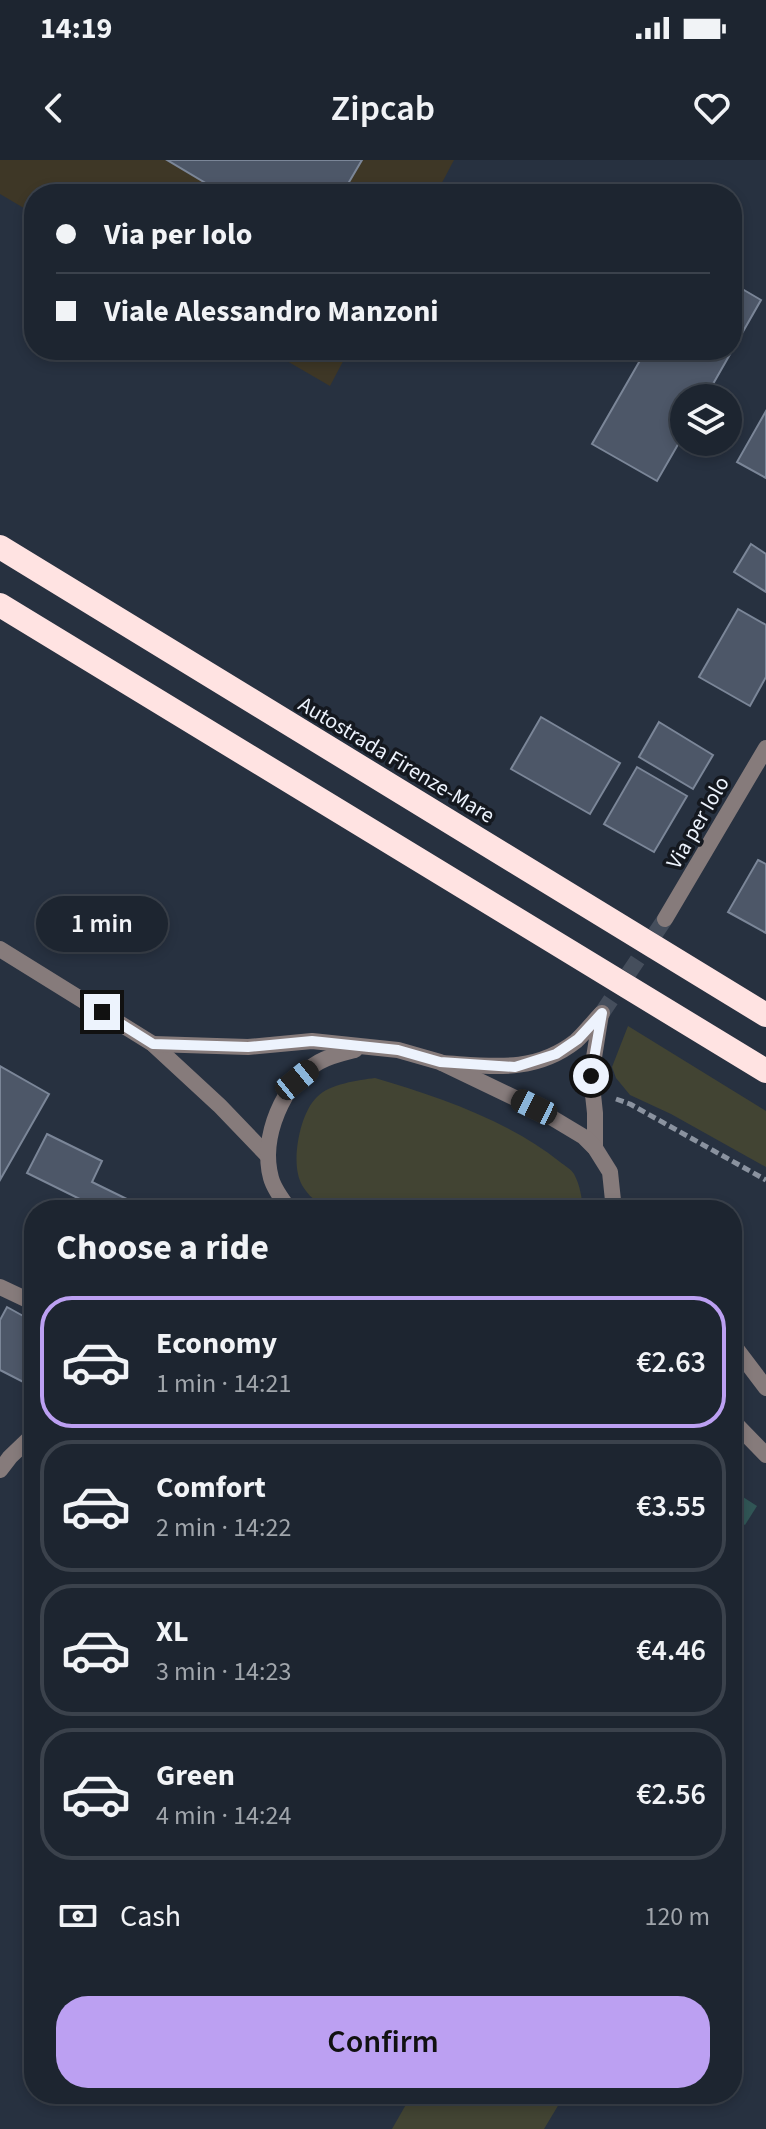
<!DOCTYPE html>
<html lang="en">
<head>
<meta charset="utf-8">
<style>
	body { margin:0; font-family:"Source Sans 3",sans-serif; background:#2a313c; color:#f1f3f6; height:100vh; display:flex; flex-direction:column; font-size:30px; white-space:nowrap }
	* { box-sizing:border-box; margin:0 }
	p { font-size:26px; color:#a0a5ab }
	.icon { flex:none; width:44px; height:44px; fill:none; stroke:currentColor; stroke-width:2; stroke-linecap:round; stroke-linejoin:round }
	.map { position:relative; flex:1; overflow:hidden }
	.side { position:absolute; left:24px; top:1040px; width:718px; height:904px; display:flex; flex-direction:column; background:#1d2530; border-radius:32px; box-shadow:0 4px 12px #0003,0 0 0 2px #3b424c }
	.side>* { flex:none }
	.hud { position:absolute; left:24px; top:24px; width:718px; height:176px; border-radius:32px; box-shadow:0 4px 12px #0003,0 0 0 2px #3b424c; display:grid; align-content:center; height:176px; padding:0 32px; background:#1d2530 }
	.tools { position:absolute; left:670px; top:224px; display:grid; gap:16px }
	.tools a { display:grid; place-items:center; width:72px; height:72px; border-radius:50%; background:#1d2530; box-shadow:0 4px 12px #0003,0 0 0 2px #3b424c; font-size:40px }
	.end { position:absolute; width:36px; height:36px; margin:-18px; border:10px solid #edf3fd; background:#111; box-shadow:0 0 0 4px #111 }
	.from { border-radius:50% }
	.bubble { position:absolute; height:56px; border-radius:28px; background:#1d2530; box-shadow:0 4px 12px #0003,0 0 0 2px #3b424c; font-size:26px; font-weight:600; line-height:56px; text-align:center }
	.car { position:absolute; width:24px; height:48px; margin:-24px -12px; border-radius:10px; box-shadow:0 0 6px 2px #0007; background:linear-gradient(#222 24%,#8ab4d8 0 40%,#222 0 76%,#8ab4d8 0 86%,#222 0) }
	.hud b { display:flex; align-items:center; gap:28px; height:76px; font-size:30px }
	.hud b+b { border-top:2px solid #3b424c }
	.hud i { width:20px; height:20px; background:#f1f3f6 }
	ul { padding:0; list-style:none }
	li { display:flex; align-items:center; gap:24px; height:132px; margin:0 16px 12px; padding:0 16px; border:4px solid #3b424c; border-radius:32px }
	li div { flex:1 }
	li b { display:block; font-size:30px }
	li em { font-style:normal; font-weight:600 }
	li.active { border-color:#bca0f2 }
	li>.icon { width:72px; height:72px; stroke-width:1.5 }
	h2 { padding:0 32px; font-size:36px; line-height:96px }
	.pay { display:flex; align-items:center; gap:20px; height:88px; padding:0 32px; font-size:30px }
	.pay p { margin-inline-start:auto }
	.primary-button { display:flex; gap:16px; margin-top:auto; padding:16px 32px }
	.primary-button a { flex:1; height:92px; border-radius:32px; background:#bca0f2; color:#111; font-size:32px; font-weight:600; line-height:92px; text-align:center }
	.status { display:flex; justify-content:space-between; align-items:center; height:56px; padding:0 40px; background:#1d2530; direction:ltr }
	.status svg { height:22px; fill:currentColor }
	header { display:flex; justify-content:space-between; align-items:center; height:104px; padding:0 32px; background:#1d2530; font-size:36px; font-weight:600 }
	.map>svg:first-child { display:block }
	.industrial { fill:#3e3726 }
	.green { fill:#424433 }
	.water { fill:#315656 }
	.building { fill:#4d5768; stroke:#7b8698; stroke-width:2 }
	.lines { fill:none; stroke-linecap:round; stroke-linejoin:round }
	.minor-tunnel { stroke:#454e5c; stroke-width:16; stroke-dasharray:16 8; stroke-linecap:butt }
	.path { stroke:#8a929f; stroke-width:5; stroke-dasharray:8 4; stroke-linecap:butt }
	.minor { stroke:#867b7b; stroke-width:16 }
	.tertiary { stroke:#867b7b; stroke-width:16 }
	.motorway { stroke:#ffe3e2; stroke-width:24 }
	.route { stroke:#edf3fd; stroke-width:10 }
	.labels { text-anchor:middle; stroke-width:7; stroke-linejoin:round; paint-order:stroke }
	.street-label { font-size:22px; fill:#edf3fd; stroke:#14181f }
</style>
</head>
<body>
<div class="status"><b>14:19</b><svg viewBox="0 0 49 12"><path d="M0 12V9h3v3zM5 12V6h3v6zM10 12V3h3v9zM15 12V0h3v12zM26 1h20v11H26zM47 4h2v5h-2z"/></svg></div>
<header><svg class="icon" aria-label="back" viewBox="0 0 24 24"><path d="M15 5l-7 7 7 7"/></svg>Zipcab<svg class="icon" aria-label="heart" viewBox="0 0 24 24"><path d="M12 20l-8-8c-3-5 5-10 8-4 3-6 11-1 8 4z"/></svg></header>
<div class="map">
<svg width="766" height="1969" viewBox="0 0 766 1969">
	<rect width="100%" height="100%" fill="#273140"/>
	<!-- industrial -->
	<g class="industrial">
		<path d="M0,0H454L436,34H34V54L0,34Z"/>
		<path d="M268,190H349L330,226Z"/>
	</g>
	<!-- green -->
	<g class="green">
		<path d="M628,866L766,951V1007L671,954L630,935L616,918L612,907Z"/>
		<path d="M375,918C437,936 509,961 560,1002C565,1006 571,1009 574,1014C580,1025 582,1038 583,1050H329C316,1043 301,1030 298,1014C293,993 301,952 317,937C329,924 359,920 375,918Z"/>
		<path d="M412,1934H565L544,1969H392Z"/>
	</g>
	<!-- water -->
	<path class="water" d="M732,1330L757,1346L745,1365L732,1357Z"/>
	<!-- building -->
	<g class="building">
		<path d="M167,0H362L342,34H224Z"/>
		<path d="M732,123L761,140L705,238H684V274L657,321L592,284L646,190H732Z"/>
		<path d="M766,251V318L737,302Z"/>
		<path d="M751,384L766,394V432L734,412Z"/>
		<path d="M738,449L766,465V517L750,546L699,517Z"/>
		<path d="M541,557L620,603L590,654L511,609Z"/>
		<path d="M659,562L713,595L693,629L639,597Z"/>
		<path d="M637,607L687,636L654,692L604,664Z"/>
		<path d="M758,700L766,704V773L728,752Z"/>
		<path d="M0,906L49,934L0,1020Z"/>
		<path d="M47,974L102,1001L92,1022L135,1043L131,1050H102L27,1013Z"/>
		<path d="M7,1147L34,1162V1221L31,1226L0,1210V1160Z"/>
	</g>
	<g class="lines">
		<!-- minor-tunnel -->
		<path class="minor-tunnel" d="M602,853L665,759"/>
		<!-- path -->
		<path class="path" d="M616,939L630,944L766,1020"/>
		<!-- minor -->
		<g class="minor">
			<path d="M665,759L766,588"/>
			<path d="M442,903C491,906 534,914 576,881C585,873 593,862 602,853"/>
			<path d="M595,988V953L591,916L601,854"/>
			<path d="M0,1127L34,1143"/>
			<path d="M0,1310L10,1297L34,1274"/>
		</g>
		<!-- tertiary -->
		<g class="tertiary">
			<path d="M0,789L153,884L219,945L268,996"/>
			<path d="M153,884L248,887L312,881L398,890L440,902L534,947L584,977L595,988L610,1012L614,1050"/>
			<path d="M290,1050C283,1041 274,1029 271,1018C260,978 283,922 319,902C330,896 343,893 355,890"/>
			<path d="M732,1183L766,1228"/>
			<path d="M732,1260L766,1295"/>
		</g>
		<!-- motorway -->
		<g class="motorway">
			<path d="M0,387L766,855"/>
			<path d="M0,445L766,911"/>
		</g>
	</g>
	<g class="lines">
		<!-- route -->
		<path class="route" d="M102,852L153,884L248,887L312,881L398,890L440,902L515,907L556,894L578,879L602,853L591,916"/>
	</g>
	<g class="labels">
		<!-- street labels -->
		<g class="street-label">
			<text transform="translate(397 599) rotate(31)" y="8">Autostrada Firenze-Mare</text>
			<text transform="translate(697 662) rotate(-60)" y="8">Via per Iolo</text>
		</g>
	</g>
</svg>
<div class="tools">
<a><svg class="icon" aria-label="layers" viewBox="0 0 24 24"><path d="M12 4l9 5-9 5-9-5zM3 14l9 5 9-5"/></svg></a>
</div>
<i class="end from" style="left:591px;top:916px"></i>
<i class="end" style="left:102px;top:852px"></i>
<div class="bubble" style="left:36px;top:736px;width:132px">1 min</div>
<i class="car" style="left:297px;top:920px;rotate:51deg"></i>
<i class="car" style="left:534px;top:947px;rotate:296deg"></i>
<div class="hud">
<b><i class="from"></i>Via per Iolo</b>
<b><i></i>Viale Alessandro Manzoni</b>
</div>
<section class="side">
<h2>Choose a ride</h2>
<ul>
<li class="active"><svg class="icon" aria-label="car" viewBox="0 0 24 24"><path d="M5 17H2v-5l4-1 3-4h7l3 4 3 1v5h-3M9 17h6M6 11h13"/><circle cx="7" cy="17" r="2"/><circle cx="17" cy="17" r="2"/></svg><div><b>Economy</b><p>1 min · 14:21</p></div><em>€2.63</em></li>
<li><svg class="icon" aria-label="car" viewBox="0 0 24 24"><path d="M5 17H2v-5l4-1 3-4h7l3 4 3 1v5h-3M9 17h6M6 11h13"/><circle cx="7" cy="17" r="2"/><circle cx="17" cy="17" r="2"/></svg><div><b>Comfort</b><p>2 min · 14:22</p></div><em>€3.55</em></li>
<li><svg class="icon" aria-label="car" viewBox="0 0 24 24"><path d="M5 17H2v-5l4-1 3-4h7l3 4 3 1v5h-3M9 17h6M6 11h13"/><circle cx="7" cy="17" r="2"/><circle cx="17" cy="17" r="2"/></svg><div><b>XL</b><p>3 min · 14:23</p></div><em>€4.46</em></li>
<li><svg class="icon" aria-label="car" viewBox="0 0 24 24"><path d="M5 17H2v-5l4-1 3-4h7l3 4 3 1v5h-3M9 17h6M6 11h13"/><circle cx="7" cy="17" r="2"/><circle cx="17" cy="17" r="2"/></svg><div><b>Green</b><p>4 min · 14:24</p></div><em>€2.56</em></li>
</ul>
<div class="pay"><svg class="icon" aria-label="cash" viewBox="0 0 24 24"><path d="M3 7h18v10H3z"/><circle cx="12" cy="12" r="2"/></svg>Cash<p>120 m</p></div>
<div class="primary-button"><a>Confirm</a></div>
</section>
</div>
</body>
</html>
